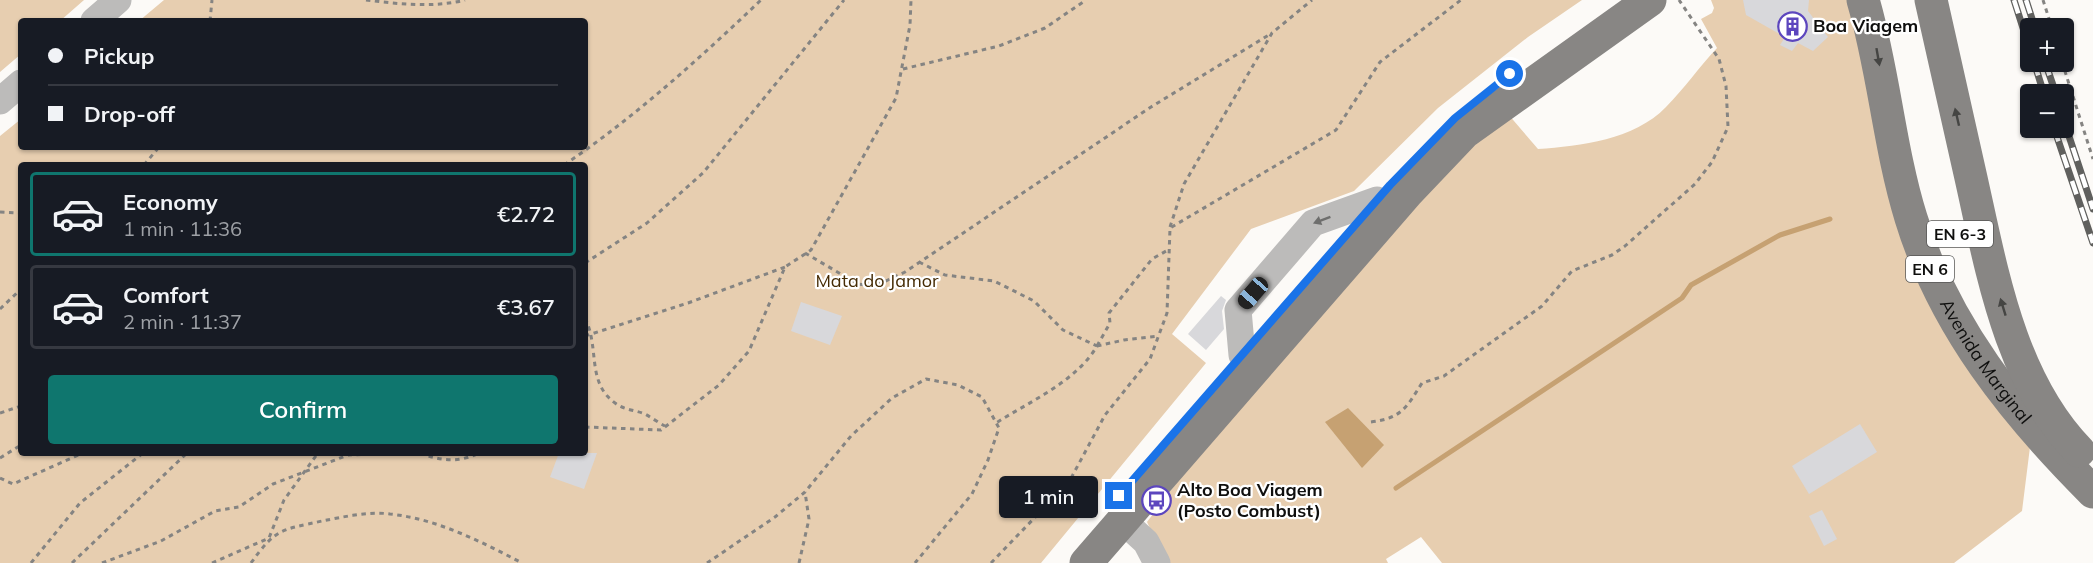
<!DOCTYPE html>
<html lang="en">
<head>
<meta charset="utf-8">
<style>
	body { margin:0; font-family:Mulish,sans-serif; background:#242831; color:#f1f3f6; height:100vh; display:flex; flex-direction:column; font-size:22px; white-space:nowrap }
	* { box-sizing:border-box; margin:0 }
	p { font-size:20px; color:#9ea1a6 }
	.icon { flex:none; width:33px; height:33px; fill:none; stroke:currentColor; stroke-width:2; stroke-linecap:round; stroke-linejoin:round }
	.map { position:relative; flex:1; overflow:hidden }
	.details { position:absolute; left:18px; top:162px; width:570px; height:294px; display:flex; flex-direction:column; background:#171b24; border-radius:6px; box-shadow:0 2px 4px #0004 }
	.details>* { flex:none }
	.hud { position:absolute; left:18px; top:18px; width:570px; height:132px; border-radius:6px; box-shadow:0 2px 4px #0004; display:grid; align-content:center; height:132px; padding:0 30px; background:#171b24 }
	.controls { position:absolute; left:2020px; top:18px; display:grid; gap:12px }
	.controls a { display:grid; place-items:center; width:54px; height:54px; border-radius:6px; background:#171b24; box-shadow:0 2px 4px #0004; font-size:30px }
	.end { position:absolute; width:27px; height:27px; margin:-14px; border:8px solid #1a73e8; background:#fff; box-shadow:0 0 0 3px #fff }
	.from { border-radius:50% }
	.bubble { position:absolute; height:42px; border-radius:6px; background:#171b24; box-shadow:0 2px 4px #0004; font-size:20px; font-weight:600; line-height:42px; text-align:center }
	.car { position:absolute; width:18px; height:36px; margin:-18px -9px; border-radius:8px; box-shadow:0 0 4px 2px #0007; background:linear-gradient(#222 24%,#8ab4d8 0 40%,#222 0 76%,#8ab4d8 0 86%,#222 0) }
	.hud b { display:flex; align-items:center; gap:21px; height:57px; font-size:22px }
	.hud b+b { border-top:2px solid #363941 }
	.hud i { width:15px; height:15px; background:#f1f3f6 }
	ul { padding:10px 0 0; list-style:none }
	li { display:flex; align-items:center; gap:18px; height:84px; margin:0 12px 9px; padding:0 18px; border:3px solid #363941; border-radius:6px }
	li div { flex:1 }
	li b { display:block; font-size:22px }
	li em { font-style:normal; font-weight:600 }
	li.on { border-color:#0f766e }
	li>.icon { width:54px; height:54px; stroke-width:1.5 }
	.primary-button { display:flex; gap:12px; margin-top:auto; padding:12px 30px }
	.primary-button a { flex:1; height:69px; border-radius:6px; background:#0f766e; color:#fff; font-size:24px; font-weight:600; line-height:69px; text-align:center }
	.map>svg:first-child { display:block }
	.green { fill:#e7ceb0; fill-rule:evenodd }
	.water { fill:#c6a172 }
	.lines { fill:none; stroke-linecap:round; stroke-linejoin:round }
	.stream { stroke:#c6a172; stroke-width:5 }
	.building { fill:#d8d8db }
	.path { stroke:#858482; stroke-width:3; stroke-dasharray:4.5 4.5; stroke-linecap:butt }
	.minor { stroke:#bcbbba; stroke-width:27 }
	.major { stroke:#888684; stroke-width:33 }
	.rail-casing { stroke:#60605e; stroke-width:7 }
	.rail { stroke:#fff; stroke-width:4.5; stroke-dasharray:14; stroke-linecap:butt }
	.oneway { fill:#454543 }
	.oneway2 { fill:#6e6e6d }
	.route { stroke:#1a73e8; stroke-width:8 }
	.labels { text-anchor:middle; stroke-width:4.5; stroke-linejoin:round; paint-order:stroke }
	.shield { fill:#fff; stroke:#575756; stroke-width:1.5 }
	.shield-label { font-size:16px; font-weight:bold; fill:#0f0f0e }
	.poi-label { font-size:18px; font-weight:bold; fill:#0f0f0e; stroke:#fff; text-anchor:start }
	.park-label { font-size:18px; fill:#452b04; stroke:#fff }
	.street-label { font-size:18px; fill:#0f0f0e; stroke:#fff }
</style>
</head>
<body>
<div class="map">
<svg width="2093" height="563" viewBox="0 0 2093 563">
	<rect width="100%" height="100%" fill="#fcfaf7"/>
	<!-- green -->
	<g class="green">
		<path d="M0,0H84L60,21H21V54L0,72Z"/>
		<path d="M164,0H1582L1528,37L1438,108L1354,191L1251,229L1172,334L1206,363L1041,563H0V136L21,119V147H585V21H139ZM21,165H585V453H21Z"/>
		<path d="M1711,0H1851L1890,184L2030,447L2022,511L1954,563H1442L1421,537L1386,559L1388,563H1167L1147,522L1235,405L1450,163L1508,114L1538,149C1581,146 1634,140 1666,107C1684,89 1699,67 1717,48L1701,19L1712,13L1714,8Z"/>
	</g>
	<!-- water -->
	<path class="water" d="M1348,408L1384,445L1362,468L1325,422Z"/>
	<g class="lines">
		<!-- stream -->
		<path class="stream" d="M1396,488L1682,298L1691,285L1780,235L1830,219"/>
	</g>
	<!-- building -->
	<g class="building">
		<path d="M1743,0H1809L1808,11L1828,37L1813,51L1798,43L1792,51L1780,45L1785,37L1746,15Z"/>
		<path d="M1221,296L1226,300L1222,311L1224,329L1206,350L1188,334Z"/>
		<path d="M801,302L842,316L830,345L791,331Z"/>
		<path d="M1860,424L1877,452L1809,494L1792,466Z"/>
		<path d="M559,453H597L584,489L550,477Z"/>
		<path d="M1822,510L1837,539L1824,546L1809,516Z"/>
	</g>
	<g class="lines">
		<!-- path -->
		<g class="path">
			<path d="M366,0C398,4 434,8 465,0"/>
			<path d="M2043,0L2052,28"/>
			<path d="M210,21L212,0"/>
			<path d="M2062,62L2093,159"/>
			<path d="M903,69L999,46L1045,28L1086,0"/>
			<path d="M144,165L159,147"/>
			<path d="M564,165C635,117 699,59 761,0"/>
			<path d="M0,212L21,213"/>
			<path d="M1170,227L1184,184L1272,33L1312,0"/>
			<path d="M805,253L858,284L875,286L905,272L1151,107L1272,33"/>
			<path d="M919,262L945,275L994,281L1034,301L1063,330L1097,346C1077,381 1029,402 996,423"/>
			<path d="M585,263L647,223L703,173L844,0"/>
			<path d="M0,309L21,289"/>
			<path d="M585,318C600,348 586,382 615,403C624,410 635,410 645,414C652,418 659,423 665,426"/>
			<path d="M585,336L688,303L785,267"/>
			<path d="M1097,346L1110,323L1109,313L1152,259L1168,250"/>
			<path d="M1097,346L1124,340L1159,336"/>
			<path d="M0,413L21,406"/>
			<path d="M1371,422C1402,418 1406,408 1422,383L1444,376L1542,306L1572,271L1612,255L1625,246L1695,184L1712,162L1728,127L1726,86L1719,59L1679,0"/>
			<path d="M585,427L661,430L719,385L749,351L785,267L811,250L896,98L910,25L911,0"/>
			<path d="M420,453C440,461 459,463 479,453"/>
			<path d="M0,458L21,445"/>
			<path d="M0,478L13,484L83,453"/>
			<path d="M31,563L80,503L143,453"/>
			<path d="M72,563L187,453"/>
			<path d="M102,563L161,541L215,511L239,507L273,484L348,455L402,453"/>
			<path d="M212,563L269,538L284,500L318,453"/>
			<path d="M251,563C276,528 281,530 322,521C343,517 369,511 390,514C437,519 480,541 522,563"/>
			<path d="M707,563L775,517L805,492L851,436L892,398L926,379L958,385L982,397L999,428L988,460L972,494L915,563"/>
			<path d="M799,563L809,519L805,492"/>
			<path d="M991,563L1069,482L1105,415L1150,359L1167,313L1170,228L1336,130L1380,62L1461,0"/>
		</g>
		<!-- minor -->
		<g class="minor">
			<path d="M94,21L118,0"/>
			<path d="M0,101L21,83"/>
			<path d="M1242,355L1238,310L1313,223L1377,200"/>
			<path d="M1122,520L1146,542L1157,563"/>
		</g>
		<!-- major -->
		<g class="major">
			<path id="s1" d="M1863,0C1884,71 1889,147 1911,218C1944,326 2014,413 2093,492"/>
			<path d="M1931,0C1944,60 1958,119 1971,178C1992,272 2010,380 2079,451"/>
			<path d="M1086,563L1407,193L1465,132L1650,0"/>
		</g>
		<defs>
			<g id="rail">
				<path d="M2014,0L2031,53"/>
				<path d="M2026,0L2035,28"/>
				<path d="M2034,62L2044,94"/>
				<path d="M2045,62L2056,94"/>
				<path d="M2064,121L2093,209"/>
				<path d="M2054,128L2093,243"/>
			</g>
		</defs>
		<!-- rail casing -->
		<use href="#rail" class="rail-casing"/>
		<!-- rail -->
		<use href="#rail" class="rail"/>
	</g>
	<!-- one-way arrows -->
	<defs><path id="oneway-solid" d="M-6-.8H1V-3.2L6.5 0L1 3.2V.8H-6Z" transform="scale(1.5)"/></defs>
	<g class="oneway">
		<use href="#oneway-solid" transform="translate(1878 57) rotate(80)"/>
		<use href="#oneway-solid" transform="translate(1957 117) rotate(-103)"/>
		<use href="#oneway-solid" transform="translate(2003 307) rotate(-107)"/>
	</g>
	<use class="oneway2" href="#oneway-solid" transform="translate(1322 220) rotate(159)"/>
	<g class="lines">
		<!-- route -->
		<path class="route" d="M1119,496L1390,185L1455,118L1510,74"/>
	</g>
	<!-- icons -->
	<defs>
		<symbol id="building-ring" viewBox="-11 -11 22 22"><circle r="9.5" fill="#fff" stroke="#5c46be" stroke-width="1.5"/><path d="M-4-6H4V6H1V3H-1V6H-4ZM-2.5-4.3h1.7v1.8h-1.7ZM.8-4.3h1.7v1.8H.8ZM-2.5-1h1.7V.8h-1.7ZM.8-1h1.7V.8H.8Z" fill="#5c46be"/></symbol>
		<symbol id="bus-ring" viewBox="-11 -11 22 22"><circle r="9.5" fill="#fff" stroke="#5c46be" stroke-width="1.5"/><path d="M-5-6H5V4H4V6H2V4H-2V6H-4V4H-5ZM-3.5-4V0h7V-4ZM-3.5 1.2v1.5H-2V1.2ZM2 1.2v1.5H3.5V1.2Z" fill="#5c46be"/></symbol>
	</defs>
	<g fill-rule="evenodd">
		<use href="#building-ring" x="1776" y="10" width="33" height="33"/>
		<use href="#bus-ring" x="1140" y="484" width="33" height="33"/>
	</g>
	<g class="labels">
		<!-- shield labels -->
		<g class="shield">
			<rect x="1927" y="221" width="66" height="26" rx="4.5"/>
			<rect x="1906" y="256" width="48" height="26" rx="4.5"/>
		</g>
		<g class="shield-label">
			<text x="1960" y="240">EN 6-3</text>
			<text x="1930" y="275">EN 6</text>
		</g>
		<!-- poi labels -->
		<g class="poi-label">
			<text x="1813" y="32">Boa Viagem</text>
			<text x="1177" y="496">Alto Boa Viagem<tspan x="1177" dy="21">(Posto Combust)</tspan></text>
		</g>
		<!-- park labels -->
		<g class="park-label">
			<text x="877" y="287">Mata do Jamor</text>
		</g>
		<!-- street labels -->
		<g class="street-label">
			<text dy="6" stroke="none"><textPath href="#s1" startOffset="386">Avenida Marginal</textPath></text>
		</g>
	</g>
</svg>
<div class="controls">
<a>+</a>
<a>−</a>
</div>
<i class="end from" style="left:1510px;top:74px"></i>
<i class="end" style="left:1119px;top:496px"></i>
<div class="bubble" style="left:999px;top:476px;width:99px">1 min</div>
<i class="car" style="left:1253px;top:293px;rotate:221deg"></i>
<div class="hud">
<b><i class="from"></i>Pickup</b>
<b><i></i>Drop-off</b>
</div>
<section class="details">
<ul>
<li class="on"><svg class="icon" aria-label="car" viewBox="0 0 24 24"><path d="M5 17H2v-5l4-1 3-4h7l3 4 3 1v5h-3M9 17h6M6 11h13"/><circle cx="7" cy="17" r="2"/><circle cx="17" cy="17" r="2"/></svg><div><b>Economy</b><p>1 min · 11:36</p></div><em>€2.72</em></li>
<li><svg class="icon" aria-label="car" viewBox="0 0 24 24"><path d="M5 17H2v-5l4-1 3-4h7l3 4 3 1v5h-3M9 17h6M6 11h13"/><circle cx="7" cy="17" r="2"/><circle cx="17" cy="17" r="2"/></svg><div><b>Comfort</b><p>2 min · 11:37</p></div><em>€3.67</em></li>
</ul>
<div class="primary-button"><a>Confirm</a></div>
</section>
</div>
</body>
</html>
